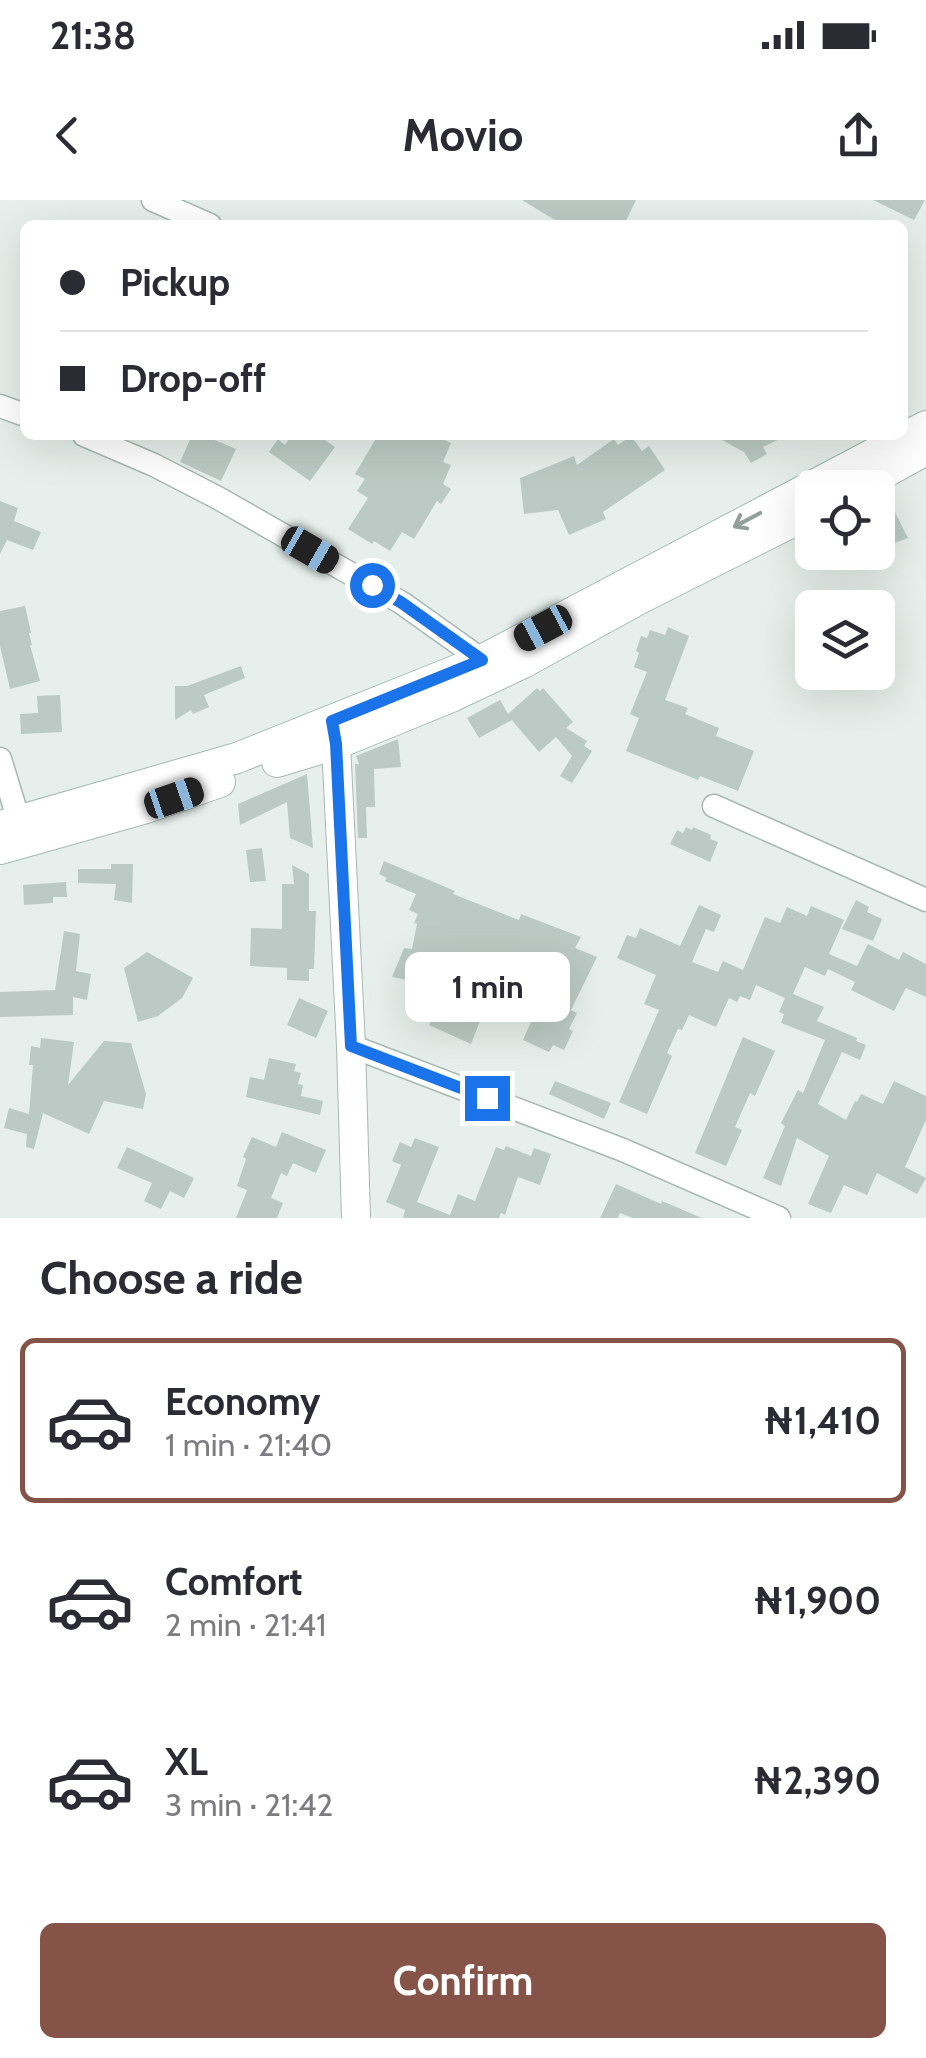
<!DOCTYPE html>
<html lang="en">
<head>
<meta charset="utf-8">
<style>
	body { margin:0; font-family:Cabin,sans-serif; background:#f2f2f3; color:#2b2b33; height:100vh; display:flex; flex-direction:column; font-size:38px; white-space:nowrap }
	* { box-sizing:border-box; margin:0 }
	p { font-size:32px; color:#7c7c81 }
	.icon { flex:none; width:55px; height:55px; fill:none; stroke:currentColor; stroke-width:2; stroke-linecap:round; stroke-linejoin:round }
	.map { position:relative; height:1018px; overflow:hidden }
	.panel { display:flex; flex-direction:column; background:#fff; flex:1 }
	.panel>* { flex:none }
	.top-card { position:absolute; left:20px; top:20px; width:888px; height:220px; border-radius:15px; box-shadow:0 10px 40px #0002; display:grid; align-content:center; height:220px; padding:0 40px; background:#fff }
	.fabs { position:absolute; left:795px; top:270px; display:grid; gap:20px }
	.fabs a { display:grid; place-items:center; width:100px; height:100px; border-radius:15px; background:#fff; box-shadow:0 10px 40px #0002; font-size:50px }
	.end { position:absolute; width:45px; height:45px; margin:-22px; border:12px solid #1a73e8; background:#fff; box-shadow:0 0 0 5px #fff }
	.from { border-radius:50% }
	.bubble { position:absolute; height:70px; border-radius:15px; background:#fff; box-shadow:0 10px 40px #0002; font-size:32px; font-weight:800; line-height:70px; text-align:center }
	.car { position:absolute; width:30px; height:60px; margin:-30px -15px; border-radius:12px; box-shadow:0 0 8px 2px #0007; background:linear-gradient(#222 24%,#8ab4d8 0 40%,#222 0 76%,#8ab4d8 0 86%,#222 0) }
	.top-card b { display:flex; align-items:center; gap:35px; height:95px; font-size:38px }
	.top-card b+b { border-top:2px solid #e1e1e2 }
	.top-card i { width:25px; height:25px; background:#2b2b33 }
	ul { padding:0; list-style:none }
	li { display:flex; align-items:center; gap:30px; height:165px; margin:0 20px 15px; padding:0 20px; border:5px solid transparent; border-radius:15px }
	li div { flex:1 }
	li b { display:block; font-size:38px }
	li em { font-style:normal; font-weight:800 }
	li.selected { border-color:#855347 }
	li>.icon { width:90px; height:90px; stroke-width:1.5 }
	h2 { padding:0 40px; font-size:45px; line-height:120px }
	.primary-button { display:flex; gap:20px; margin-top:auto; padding:20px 40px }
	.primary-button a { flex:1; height:115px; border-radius:15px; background:#855347; color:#fff; font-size:40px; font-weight:800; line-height:115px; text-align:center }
	.status { display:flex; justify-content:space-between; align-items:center; height:70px; padding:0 50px; background:#fff; direction:ltr }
	.status svg { height:28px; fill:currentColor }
	header { display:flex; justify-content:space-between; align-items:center; height:130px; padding:0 40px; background:#fff; font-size:45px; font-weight:800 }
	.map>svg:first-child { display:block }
	.building { fill:#bbcac4 }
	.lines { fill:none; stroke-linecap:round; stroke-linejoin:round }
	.minor-casing { stroke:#a8b8b2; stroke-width:25 }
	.tertiary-casing { stroke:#a8b8b2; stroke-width:30 }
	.secondary-casing { stroke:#a4bbb3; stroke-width:32 }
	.minor { stroke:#fff; stroke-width:22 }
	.tertiary { stroke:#fff; stroke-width:28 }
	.secondary { stroke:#fff; stroke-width:30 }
	.oneway { stroke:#92a09c }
	.route { stroke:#1a73e8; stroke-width:12 }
</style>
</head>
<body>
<div class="status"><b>21:38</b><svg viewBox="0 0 49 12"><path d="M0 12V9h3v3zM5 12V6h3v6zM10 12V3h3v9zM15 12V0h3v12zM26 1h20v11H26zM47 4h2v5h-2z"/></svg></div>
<header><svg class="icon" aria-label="back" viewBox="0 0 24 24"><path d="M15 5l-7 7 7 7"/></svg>Movio<svg class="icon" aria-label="share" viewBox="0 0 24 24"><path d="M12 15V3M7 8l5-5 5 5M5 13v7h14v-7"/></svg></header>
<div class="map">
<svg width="926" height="1018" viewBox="0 0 926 1018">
	<rect width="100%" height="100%" fill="#e6efeb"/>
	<!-- building -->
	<g class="building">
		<path d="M522,0H636L624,25H563Z"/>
		<path d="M873,0H925L914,20Z"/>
		<path d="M192,235H203L236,249L221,281L180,262Z"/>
		<path d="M292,235H318L335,247L310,281L269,252L278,239L285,245Z"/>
		<path d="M378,235H433L451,243L443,262L451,265L443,284L451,289L441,304L437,301L414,339L402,332L390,351L374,341L372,344L348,329L368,298L357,291L365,279L355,274Z"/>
		<path d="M713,235H788L763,247L767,254L751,263L744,252Z"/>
		<path d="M631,236L642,251L649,246L665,270L603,312L606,319L569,335L558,310L524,314L520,278L574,256L577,265L614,239L618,245Z"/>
		<path d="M0,301L18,308L14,321L41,332L33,350L7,340L0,354Z"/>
		<path d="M894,310L908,338L882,348L878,340V318Z"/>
		<path d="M25,406L31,433H29L32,445H30L40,481L10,489L0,446V411Z"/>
		<path d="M668,427L689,436L665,500L688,508L685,514L719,528L716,536L754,551L738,591L700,576L698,580L626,551L639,518L630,514L647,472L634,467L639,453L636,451L641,436L647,438L650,430L665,435Z"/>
		<path d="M241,466L245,478L204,495L209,507L193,514L191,510L175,520V486H187Z"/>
		<path d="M537,488L540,491L543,488L573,522L566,528L587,541L584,546L592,551L572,583L560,576L572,556L556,537L539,552L510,518L512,520L479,538L467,518L500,500L508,514Z"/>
		<path d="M60,495L62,532L21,534L20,514L38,513L37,496Z"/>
		<path d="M398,539L401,567L374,569L375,607H366L367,638H358L355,564H359L356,556Z"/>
		<path d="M307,574L313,648L290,638L287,602L240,625L238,604Z"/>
		<path d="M686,627L692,630L693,627L711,635L710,639L718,642L710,662L670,644L677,630L683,633Z"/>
		<path d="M262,648L266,681L250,682L246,650Z"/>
		<path d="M384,661L455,691L453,694L519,720L521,714L581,737L575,748L597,757L571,810L577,813L569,829L573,831L564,850L553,845L549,852L523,840L535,813L500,798L504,787L476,776L460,813L480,821L471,844L429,825L433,816L425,813L437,786L392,777L404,748L412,749L417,724L414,723L418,714L409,710L416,694L385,681L387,678L379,674Z"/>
		<path d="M111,664H133L132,703L114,700L116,684L78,683V669H111Z"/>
		<path d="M292,665L309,674V711H316L314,769H309V781L287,780V768L250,766L251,728L282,729V684H294Z"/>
		<path d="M66,682L67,697H53V703L24,705L23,685Z"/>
		<path d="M856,700L869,707L867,712L882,719L873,741L842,729Z"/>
		<path d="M699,705L721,715L714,732L706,729L692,762L718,772L723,761L743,770L765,717L780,723L787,707L807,716L811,706L844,720L829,754L857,766L868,744L899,760L903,752L926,764V797L906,788L894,811L851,790L855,782L828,769L825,776L805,767L793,794L824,807L817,821L857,838L856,841L866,845L860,860L842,852L818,904L846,920L855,901L857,902L861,894L883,904L894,881L926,896V920L905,967L926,978L917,994L877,973L867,995L844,985L831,1013L808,1004L829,956L797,938L781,986L763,978L785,926L781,923L798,890L803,893L825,840L781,823L784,814L779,812L785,798L756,785L750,800L740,796L737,802L729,798L716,827L689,815L682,830L678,829L667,853L672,856L647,914L619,902L659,810L644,804L656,775L617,758L627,735L636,738L640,728L680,746Z"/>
		<path d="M64,731L80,734L76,771L91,774L87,800L73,797V815L0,817V792L55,790Z"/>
		<path d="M147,752L193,778L182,798L158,816L138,822L124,768Z"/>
		<path d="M299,798L328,811L316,838L287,825Z"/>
		<path d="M743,837L775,851L755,896L750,893L735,927L742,930L726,966L695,953Z"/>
		<path d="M41,838L74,842L68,885L104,841L131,843L146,894L143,909L104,901L89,934L43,913L34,949L26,947L27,934L4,928L9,908L29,914L33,865H29L31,846L40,848Z"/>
		<path d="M269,858L296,864L294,871L301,873L298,884L303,885L301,896L323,901L320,915L246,897L250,877L264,880Z"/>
		<path d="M555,881L611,903L604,919L549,894Z"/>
		<path d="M282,932L326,950L316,973L293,963L287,976L281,973L271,998L283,1003L277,1018H236L247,990L237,986L246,959L243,957L252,937L276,947Z"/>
		<path d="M415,938L439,947L417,1002L450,1015L458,994L475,1001L496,947L504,950L506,946L531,956L534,948L551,954L540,985L518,977L505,1015L501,1013L499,1018H403L405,1010L386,1002L401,965L392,961L400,942L411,947Z"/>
		<path d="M127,947L194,978L184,998L170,991L161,1009L144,1001L152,983L117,968Z"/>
		<path d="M616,984L661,1004L662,1001L702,1018H633L620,1013L618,1018H600Z"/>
	</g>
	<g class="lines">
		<defs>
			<g id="minor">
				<path d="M153,0L210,25"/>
				<path d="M0,206L25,215"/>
				<path d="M84,235L154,265L218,298L402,403L482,460"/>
				<path d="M0,559L19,621"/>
				<path d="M714,606L926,700"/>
				<path d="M351,846L623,950L779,1018"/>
			</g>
			<path id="tertiary" d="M332,525L336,544L351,846L356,1018"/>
			<g id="secondary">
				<path d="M857,288L926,250"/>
				<path d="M277,562L336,544L451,497L523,463L639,399L812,312"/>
				<path d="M0,626L237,558L482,460L926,226"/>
				<path d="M0,649L146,608L220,582"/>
			</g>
		</defs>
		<!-- minor casing -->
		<use href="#minor" class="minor-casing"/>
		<!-- tertiary casing -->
		<use href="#tertiary" class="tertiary-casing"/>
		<!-- secondary casing -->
		<use href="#secondary" class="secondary-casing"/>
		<!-- minor -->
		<use href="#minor" class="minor"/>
		<!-- tertiary -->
		<use href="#tertiary" class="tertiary"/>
		<!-- secondary -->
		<use href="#secondary" class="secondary"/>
	</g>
	<!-- one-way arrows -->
	<defs><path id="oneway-shaft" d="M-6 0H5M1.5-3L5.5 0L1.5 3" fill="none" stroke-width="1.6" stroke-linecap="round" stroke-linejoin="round" transform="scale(2.5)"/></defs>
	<use class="oneway" href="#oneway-shaft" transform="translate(747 320) rotate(152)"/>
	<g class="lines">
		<!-- route -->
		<path class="route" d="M372,385L402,403L482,460L332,521L336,544L351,846L487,898"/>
	</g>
</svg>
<div class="fabs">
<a><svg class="icon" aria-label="locate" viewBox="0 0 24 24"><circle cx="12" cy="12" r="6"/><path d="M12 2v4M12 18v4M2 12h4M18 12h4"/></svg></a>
<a><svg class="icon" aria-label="layers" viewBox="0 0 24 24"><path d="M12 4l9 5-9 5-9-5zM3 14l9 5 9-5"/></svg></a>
</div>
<i class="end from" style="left:372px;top:385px"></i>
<i class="end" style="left:487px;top:898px"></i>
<div class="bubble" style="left:405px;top:752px;width:165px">1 min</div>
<i class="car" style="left:310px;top:350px;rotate:120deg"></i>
<i class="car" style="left:543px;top:428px;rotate:242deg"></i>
<i class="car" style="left:174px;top:598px;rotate:71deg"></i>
<div class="top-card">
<b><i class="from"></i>Pickup</b>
<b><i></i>Drop-off</b>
</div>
</div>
<section class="panel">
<h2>Choose a ride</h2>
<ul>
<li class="selected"><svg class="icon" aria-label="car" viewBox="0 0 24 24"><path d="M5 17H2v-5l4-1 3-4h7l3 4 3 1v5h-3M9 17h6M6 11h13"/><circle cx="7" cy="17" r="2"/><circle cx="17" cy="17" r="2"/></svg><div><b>Economy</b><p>1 min · 21:40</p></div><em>₦1,410</em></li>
<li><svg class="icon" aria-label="car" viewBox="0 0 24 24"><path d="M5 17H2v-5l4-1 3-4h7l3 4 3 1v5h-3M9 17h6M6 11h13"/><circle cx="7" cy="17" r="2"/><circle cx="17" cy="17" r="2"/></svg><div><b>Comfort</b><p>2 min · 21:41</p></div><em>₦1,900</em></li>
<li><svg class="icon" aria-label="car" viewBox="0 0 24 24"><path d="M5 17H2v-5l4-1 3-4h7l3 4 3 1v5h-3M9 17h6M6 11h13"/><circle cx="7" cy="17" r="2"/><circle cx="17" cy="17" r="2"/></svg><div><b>XL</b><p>3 min · 21:42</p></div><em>₦2,390</em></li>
</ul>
<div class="primary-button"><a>Confirm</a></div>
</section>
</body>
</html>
